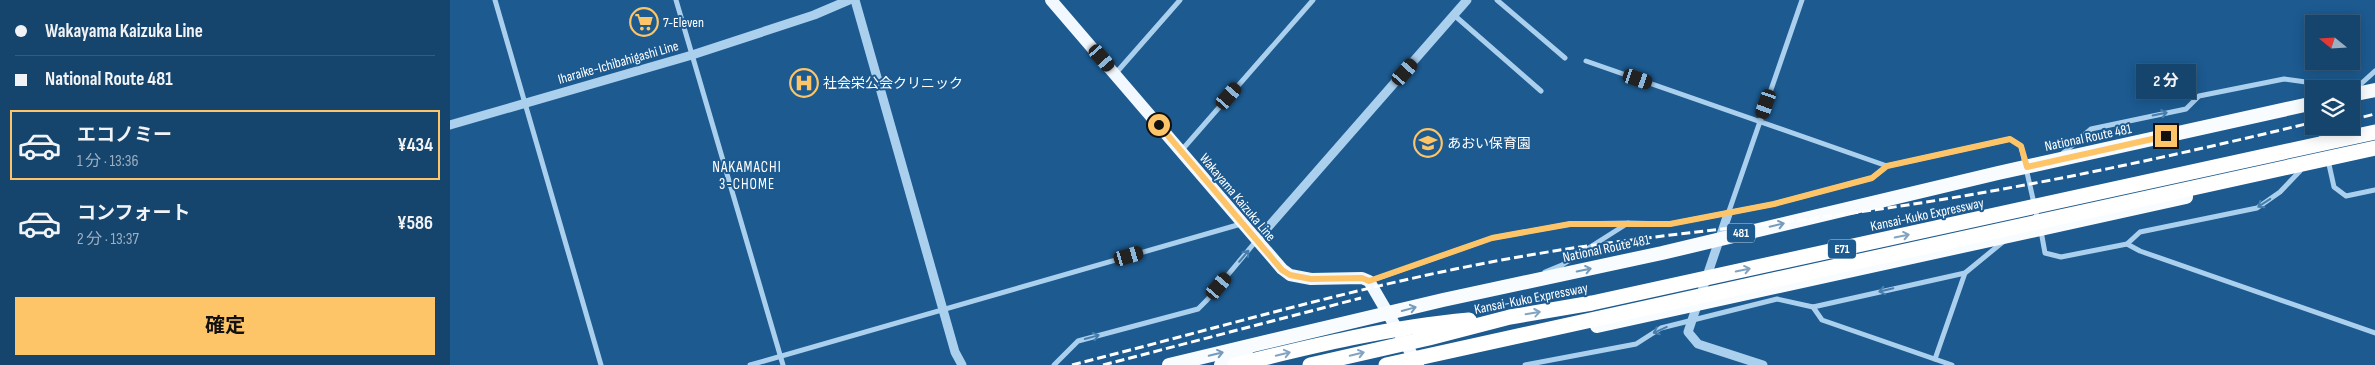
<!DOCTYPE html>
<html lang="ja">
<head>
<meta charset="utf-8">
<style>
	body { margin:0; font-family:"Sofia Sans Condensed","Noto Sans JP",sans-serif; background:#1e4b72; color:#f1f3f6; height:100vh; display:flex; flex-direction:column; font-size:19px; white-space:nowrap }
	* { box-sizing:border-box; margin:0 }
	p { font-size:16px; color:#9db0c2 }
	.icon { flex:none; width:28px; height:28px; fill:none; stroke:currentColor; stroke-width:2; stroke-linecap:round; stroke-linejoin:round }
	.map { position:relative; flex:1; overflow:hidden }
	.details { display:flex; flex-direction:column; background:#15446c; width:450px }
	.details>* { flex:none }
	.top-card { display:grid; align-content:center; height:110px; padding:0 15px; background:#15446c }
	.needle { width:32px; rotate:288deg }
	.fabs { position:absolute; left:1855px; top:15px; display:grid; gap:10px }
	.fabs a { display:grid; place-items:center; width:55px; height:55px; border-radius:0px; background:#15446c; box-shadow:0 2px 12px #0003,0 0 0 1px #345c7f; font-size:25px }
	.end { position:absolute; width:22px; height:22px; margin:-11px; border:6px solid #fec468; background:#111; box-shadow:0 0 0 2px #111 }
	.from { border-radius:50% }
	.bubble { position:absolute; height:35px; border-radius:0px; background:#15446c; box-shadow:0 2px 12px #0003,0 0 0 1px #345c7f; font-size:16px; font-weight:700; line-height:35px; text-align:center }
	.car { position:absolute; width:15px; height:30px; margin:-15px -8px; border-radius:6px; box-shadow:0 0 4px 1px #0007; background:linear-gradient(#222 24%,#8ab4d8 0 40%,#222 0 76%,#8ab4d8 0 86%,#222 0) }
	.top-card b { display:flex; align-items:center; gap:18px; height:48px; font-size:19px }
	.top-card b+b { border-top:1px solid #345c7f }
	.top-card i { width:12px; height:12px; background:#f1f3f6 }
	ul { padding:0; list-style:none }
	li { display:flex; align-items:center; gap:15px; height:70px; margin:0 10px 8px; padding:0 5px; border:2px solid transparent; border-radius:0px }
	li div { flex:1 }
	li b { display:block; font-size:19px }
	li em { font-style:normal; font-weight:700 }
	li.on { border-color:#fec468 }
	li>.icon { width:45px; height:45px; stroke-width:1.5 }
	.action { display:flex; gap:10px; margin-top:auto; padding:10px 15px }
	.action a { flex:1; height:58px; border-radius:0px; background:#fec468; color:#111; font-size:20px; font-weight:700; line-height:58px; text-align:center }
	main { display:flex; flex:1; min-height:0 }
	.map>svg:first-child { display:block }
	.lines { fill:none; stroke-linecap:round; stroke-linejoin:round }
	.minor { stroke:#abd0ee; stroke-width:5 }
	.tertiary { stroke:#abd0ee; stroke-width:9 }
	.primary { stroke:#f2f8ff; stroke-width:12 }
	.trunk { stroke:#f8fcff; stroke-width:14 }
	.rail { stroke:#fff; stroke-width:3; stroke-dasharray:9 4; stroke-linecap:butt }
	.motorway-bridge { stroke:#fff; stroke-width:15 }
	.oneway { stroke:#477dac }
	.oneway2 { stroke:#749bbc }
	.oneway3 { stroke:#82a4c2 }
	.route { stroke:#fec468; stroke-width:6 }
	.labels { text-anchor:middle; stroke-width:4; stroke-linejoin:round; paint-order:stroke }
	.shield { fill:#1c5a90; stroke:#bbcede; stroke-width:1 }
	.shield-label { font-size:12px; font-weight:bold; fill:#fff }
	.poi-label { font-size:14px; fill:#fff; stroke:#1c5a90; text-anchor:start }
	.street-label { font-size:14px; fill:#fff; stroke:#1c5a90 }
	.neighbourhood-label { font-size:15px; letter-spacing:1px; fill:#fff; stroke:#1c5a90 }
</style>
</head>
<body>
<main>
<section class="details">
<div class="top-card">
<b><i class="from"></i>Wakayama Kaizuka Line</b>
<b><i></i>National Route 481</b>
</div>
<ul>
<li class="on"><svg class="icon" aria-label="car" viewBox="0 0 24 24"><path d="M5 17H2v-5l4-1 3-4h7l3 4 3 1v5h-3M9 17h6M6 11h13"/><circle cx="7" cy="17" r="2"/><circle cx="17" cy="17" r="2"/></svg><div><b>エコノミー</b><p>1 分 · 13:36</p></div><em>¥434</em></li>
<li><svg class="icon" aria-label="car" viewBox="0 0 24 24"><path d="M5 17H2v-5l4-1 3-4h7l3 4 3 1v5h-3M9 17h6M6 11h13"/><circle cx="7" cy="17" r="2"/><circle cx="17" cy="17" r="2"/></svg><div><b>コンフォート</b><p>2 分 · 13:37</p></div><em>¥586</em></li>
</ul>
<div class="action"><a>確定</a></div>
</section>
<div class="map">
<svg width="1925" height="365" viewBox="0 0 1925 365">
	<rect width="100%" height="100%" fill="#1c5a90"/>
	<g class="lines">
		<!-- minor -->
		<g class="minor">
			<path d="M45,0L151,365"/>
			<path d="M226,0L333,365"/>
			<path d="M1047,0L1115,58"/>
			<path d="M1004,15L1091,91"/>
			<path d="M1136,61L1437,166L1560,139L1571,146L1588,221"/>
			<path d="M666,73L730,0"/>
			<path d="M1903,91L1925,71"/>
			<path d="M1869,126L1873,142"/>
			<path d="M731,151L863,0"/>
			<path d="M1611,155L1641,129L1736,109L1749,96L1834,79L1856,82L1863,101"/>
			<path d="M1878,160L1884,187L1896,196L1925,190"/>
			<path d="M1278,214L1352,0"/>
			<path d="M1591,231L1595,253L1611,257L1677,244L1690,232L1807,208L1830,192L1850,171"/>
			<path d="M1677,244L1690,251L1925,333"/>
			<path d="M1095,272L1112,265L1178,223L1220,224L1324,204L1422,178L1437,166"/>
			<path d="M920,281L1042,238L1120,224L1178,223"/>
			<path d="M1363,307L1372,320L1502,365"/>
			<path d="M1485,359L1515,273"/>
			<path d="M300,365L791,224"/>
			<path d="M604,365L628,341L748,309L757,300L806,241"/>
			<path d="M1075,365L1186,344L1211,328L1327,299L1363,307L1515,273L1554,241"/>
		</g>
		<!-- tertiary -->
		<g class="tertiary">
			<path d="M405,0L505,352L512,365"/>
			<path d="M0,125L242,55L364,15L399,0"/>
			<path d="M1278,214L1238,332L1248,344L1313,365"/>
			<path d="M806,241L1017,0"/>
		</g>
		<!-- primary -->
		<path class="primary" d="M601,0L832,269L840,275L861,279L912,278L919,281L968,365"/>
		<!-- trunk -->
		<g class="trunk">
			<path d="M1901,95L1925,90"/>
			<path d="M1147,326L1736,197"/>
			<path d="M719,365L993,300L1212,253L1548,173L1864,103"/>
			<path d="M771,365L796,354"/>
		</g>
		<!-- rail -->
		<g class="rail">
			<path d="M1901,120L1925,114"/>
			<path d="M1855,131L1875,126"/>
			<path d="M622,365C776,326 929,280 1086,254C1191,236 1296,228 1402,213C1557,192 1712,159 1864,122"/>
			<path d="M653,365L911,298"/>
		</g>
		<!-- motorway-bridge -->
		<g class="motorway-bridge">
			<path d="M785,365C862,346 940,327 1019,320"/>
			<path d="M860,365L979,338L1060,317L1142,303L1925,132"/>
			<path d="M936,365L1925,148"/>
		</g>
	</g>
	<!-- one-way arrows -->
	<defs><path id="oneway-shaft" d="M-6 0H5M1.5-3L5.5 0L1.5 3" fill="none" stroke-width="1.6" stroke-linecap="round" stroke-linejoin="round" transform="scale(1.25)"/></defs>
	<g class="oneway">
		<use href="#oneway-shaft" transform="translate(1710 114) rotate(-12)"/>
		<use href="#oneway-shaft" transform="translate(1814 203) rotate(147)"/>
		<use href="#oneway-shaft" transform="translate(794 256) rotate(-50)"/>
		<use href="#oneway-shaft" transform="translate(1436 290) rotate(167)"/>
		<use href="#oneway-shaft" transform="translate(1210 330) rotate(156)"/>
		<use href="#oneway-shaft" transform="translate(642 337) rotate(-15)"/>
	</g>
	<g class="oneway2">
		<use href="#oneway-shaft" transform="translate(1327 225) rotate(-13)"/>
		<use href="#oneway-shaft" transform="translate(1134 270) rotate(-12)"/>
		<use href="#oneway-shaft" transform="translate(959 309) rotate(-15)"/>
		<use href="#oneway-shaft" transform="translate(766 354) rotate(-13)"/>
	</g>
	<g class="oneway3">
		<use href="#oneway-shaft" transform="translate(1452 236) rotate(-12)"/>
		<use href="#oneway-shaft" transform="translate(1293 270) rotate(-12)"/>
		<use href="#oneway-shaft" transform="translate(1083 313) rotate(-9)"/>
		<use href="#oneway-shaft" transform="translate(833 354) rotate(-14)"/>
		<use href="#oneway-shaft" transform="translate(907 354) rotate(-13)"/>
	</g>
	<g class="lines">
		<!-- route -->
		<path class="route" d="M709,125L832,270L840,275L861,279L912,278L919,281L1042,238L1120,224H1220L1324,204L1422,178L1437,166L1560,139L1571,146L1577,167L1716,136"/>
	</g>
	<!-- icons -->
	<defs>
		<symbol id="supermarket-ring" viewBox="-11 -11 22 22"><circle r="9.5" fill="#1c5a90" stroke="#fec468" stroke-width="1.5"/><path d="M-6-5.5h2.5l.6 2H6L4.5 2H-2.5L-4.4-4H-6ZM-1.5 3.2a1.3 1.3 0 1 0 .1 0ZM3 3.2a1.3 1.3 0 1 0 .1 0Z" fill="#fec468"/></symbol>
		<symbol id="hospital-ring" viewBox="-11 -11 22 22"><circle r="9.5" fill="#1c5a90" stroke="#fec468" stroke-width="1.5"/><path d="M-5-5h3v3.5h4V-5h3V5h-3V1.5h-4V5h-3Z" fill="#fec468"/></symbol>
		<symbol id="school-ring" viewBox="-11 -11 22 22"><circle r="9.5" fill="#1c5a90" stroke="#fec468" stroke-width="1.5"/><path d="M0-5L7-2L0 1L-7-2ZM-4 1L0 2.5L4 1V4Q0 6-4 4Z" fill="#fec468"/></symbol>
	</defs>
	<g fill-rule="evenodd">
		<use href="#supermarket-ring" x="178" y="6" width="32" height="32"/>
		<use href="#hospital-ring" x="338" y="67" width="32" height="32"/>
		<use href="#school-ring" x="962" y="127" width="32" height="32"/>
	</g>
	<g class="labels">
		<!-- shield labels -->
		<g class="shield">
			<rect x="1277" y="223.5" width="28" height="19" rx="4"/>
			<rect x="1378" y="239.5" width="28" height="19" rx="4"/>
		</g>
		<g class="shield-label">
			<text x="1291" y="237">481</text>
			<text x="1392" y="253">E71</text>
		</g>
		<!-- poi labels -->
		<g class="poi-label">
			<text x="213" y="27">7-Eleven</text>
			<text x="373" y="88">社会栄公会クリニック</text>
			<text x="997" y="148">あおい保育園</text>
		</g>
		<!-- street labels -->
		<g class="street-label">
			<text transform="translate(168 62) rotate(-16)" y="5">Iharaike-Ichibahigashi Line</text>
			<text transform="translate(1638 137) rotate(-12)" y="5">National Route 481</text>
			<text transform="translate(788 197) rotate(50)" y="5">Wakayama Kaizuka Line</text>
			<text transform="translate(1477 214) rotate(-12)" y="5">Kansai-Kuko Expressway</text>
			<text transform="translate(1156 248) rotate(-12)" y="5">National Route 481</text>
			<text transform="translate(1081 298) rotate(-11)" y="5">Kansai-Kuko Expressway</text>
		</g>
		<!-- neighbourhood labels -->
		<g class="neighbourhood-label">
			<text x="297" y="172">NAKAMACHI<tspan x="297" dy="17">3-CHOME</tspan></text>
		</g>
	</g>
</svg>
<div class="fabs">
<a><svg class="needle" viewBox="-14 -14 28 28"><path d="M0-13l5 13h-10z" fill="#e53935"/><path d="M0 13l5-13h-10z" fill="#9db0c2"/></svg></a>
<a><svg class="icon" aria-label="layers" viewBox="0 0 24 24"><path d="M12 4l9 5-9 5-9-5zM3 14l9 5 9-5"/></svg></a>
</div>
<i class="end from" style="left:709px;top:125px"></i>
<i class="end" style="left:1716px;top:136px"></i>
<div class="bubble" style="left:1686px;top:64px;width:60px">2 分</div>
<i class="car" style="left:652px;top:58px;rotate:139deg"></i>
<i class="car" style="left:955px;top:72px;rotate:41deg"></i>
<i class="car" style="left:1188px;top:79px;rotate:109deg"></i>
<i class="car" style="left:779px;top:96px;rotate:41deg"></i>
<i class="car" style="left:1316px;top:104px;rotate:199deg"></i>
<i class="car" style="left:679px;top:256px;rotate:74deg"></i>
<i class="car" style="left:769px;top:286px;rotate:40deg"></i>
</div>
</main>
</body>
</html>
